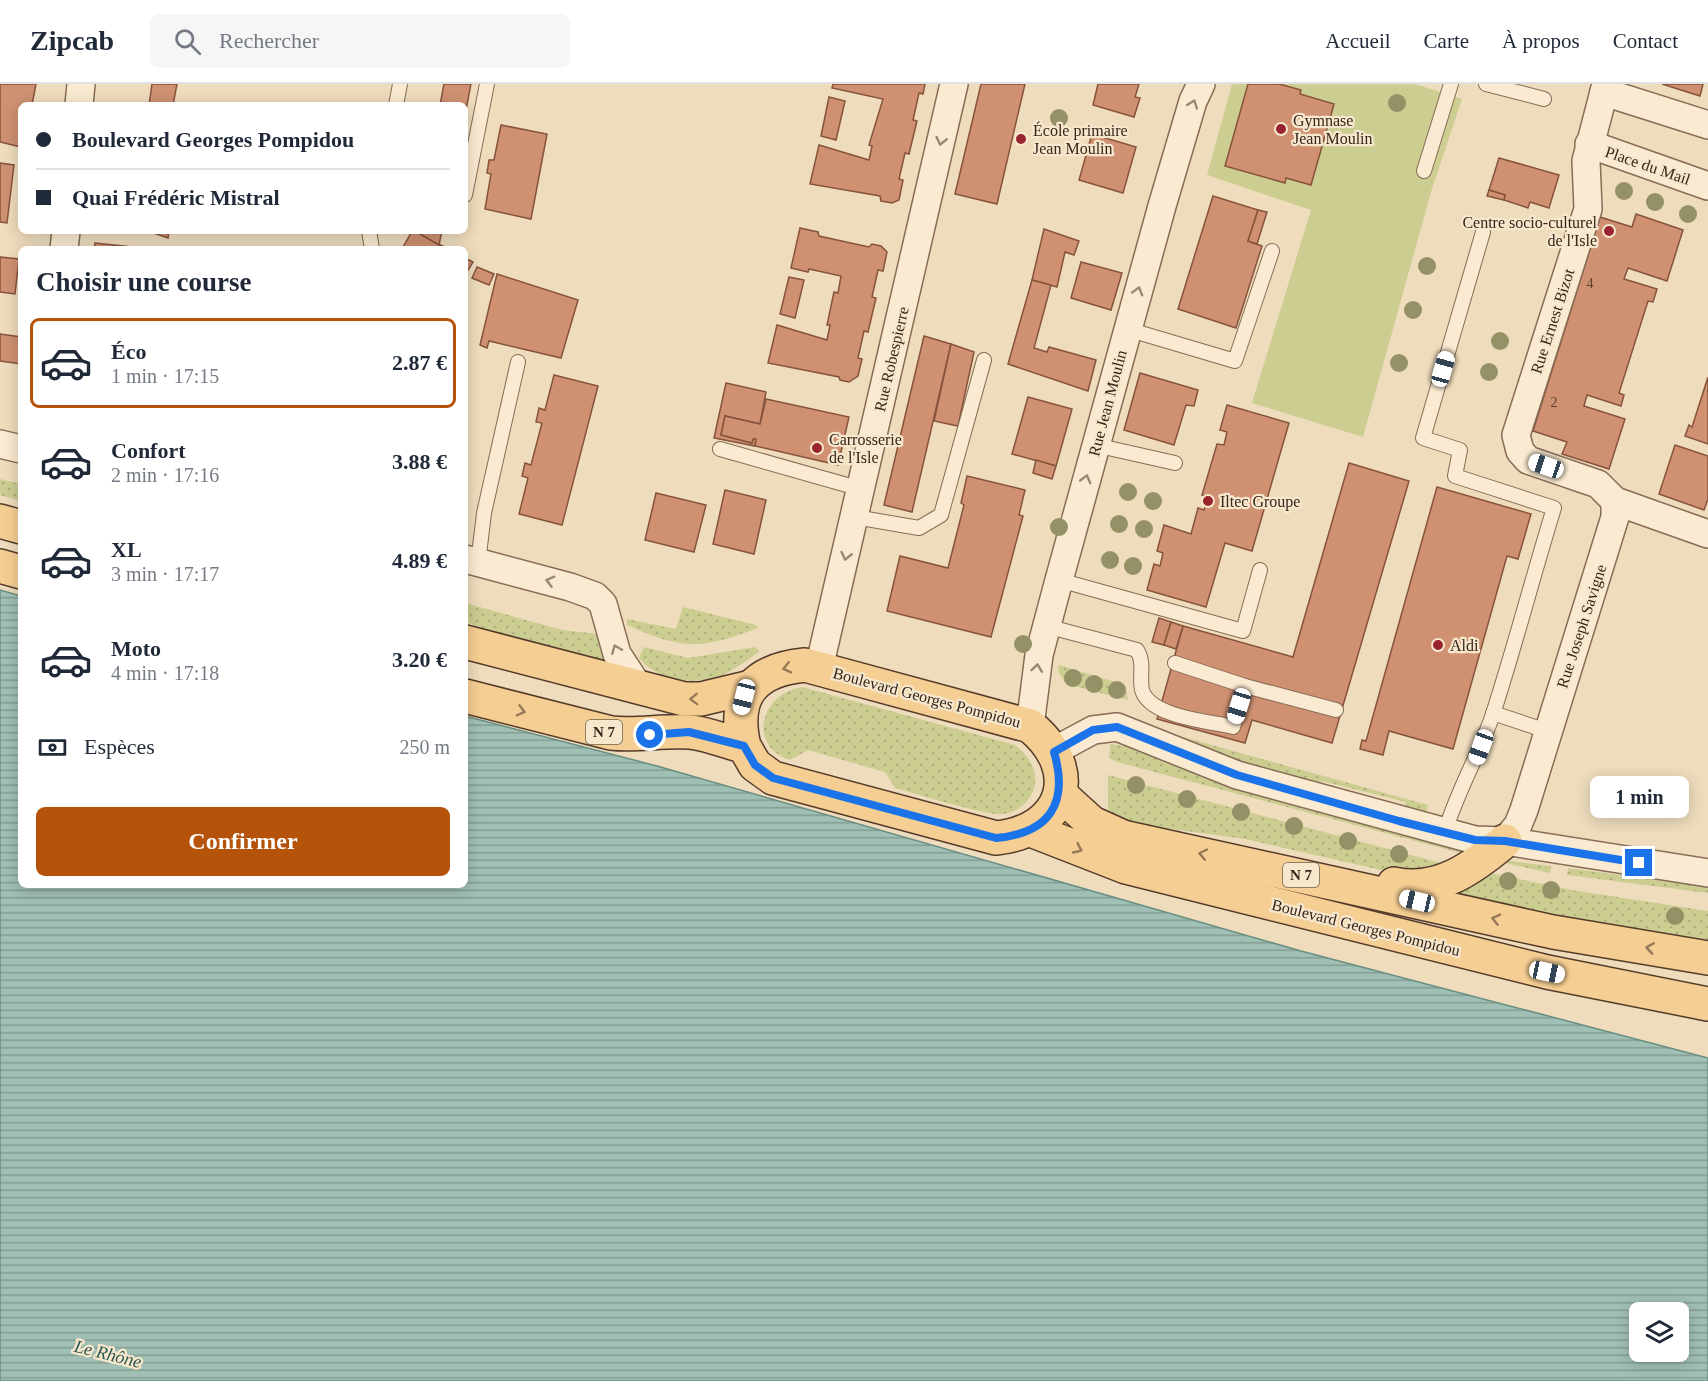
<!DOCTYPE html>
<html lang="fr">
<head>
<meta charset="utf-8">
<style>
	body { margin:0; font-family:"Times New Roman",serif; background:#f6f6f7; color:#1f2937; height:100vh; display:flex; flex-direction:column; font-size:22px; white-space:nowrap }
	* { box-sizing:border-box; margin:0 }
	p { font-size:20px; color:#747a83 }
	.icon { flex:none; width:33px; height:33px; fill:none; stroke:currentColor; stroke-width:2; stroke-linecap:round; stroke-linejoin:round }
	.map { position:relative; flex:1; overflow:hidden }
	.panel { position:absolute; left:18px; top:162px; width:450px; height:642px; display:flex; flex-direction:column; background:#fff; border-radius:9px; box-shadow:0 3px 15px #0003 }
	.panel>* { flex:none }
	.hud { position:absolute; left:18px; top:18px; width:450px; height:132px; border-radius:9px; box-shadow:0 3px 15px #0003; display:grid; align-content:center; height:132px; padding:0 18px; background:#fff }
	.tools { position:absolute; left:1629px; top:1218px; display:grid; gap:12px }
	.tools a { display:grid; place-items:center; width:60px; height:60px; border-radius:9px; background:#fff; box-shadow:0 3px 15px #0003; font-size:30px }
	.end { position:absolute; width:27px; height:27px; margin:-14px; border:8px solid #1a73e8; background:#fff; box-shadow:0 0 0 3px #fff }
	.from { border-radius:50% }
	.bubble { position:absolute; height:42px; border-radius:9px; background:#fff; box-shadow:0 3px 15px #0003; font-size:20px; font-weight:700; line-height:42px; text-align:center }
	.car { position:absolute; width:18px; height:36px; margin:-18px -9px; border-radius:8px; box-shadow:0 0 4px 2px #0007; background:linear-gradient(#fff 24%,#345 0 40%,#fff 0 76%,#345 0 86%,#fff 0) }
	.hud b { display:flex; align-items:center; gap:21px; height:57px; font-size:22px }
	.hud b+b { border-top:2px solid #e0e1e3 }
	.hud i { width:15px; height:15px; background:#1f2937 }
	ul { padding:0; list-style:none }
	li { display:flex; align-items:center; gap:18px; height:90px; margin:0 12px 9px; padding:0 6px; border:3px solid transparent; border-radius:9px }
	li div { flex:1 }
	li b { display:block; font-size:22px }
	li em { font-style:normal; font-weight:700 }
	li.on { border-color:#b45309 }
	li>.icon { width:54px; height:54px; stroke-width:1.5 }
	h2 { padding:0 18px; font-size:27px; line-height:72px }
	.pay { display:flex; align-items:center; gap:15px; height:66px; padding:0 18px; font-size:22px }
	.pay p { margin-inline-start:auto }
	.button { display:flex; gap:12px; margin-top:auto; padding:12px 18px }
	.button a { flex:1; height:69px; border-radius:9px; background:#b45309; color:#fff; font-size:24px; font-weight:700; line-height:69px; text-align:center }
	header { display:flex; align-items:center; gap:36px; box-sizing:border-box; height:84px; padding:0 30px; background:#fff; border-bottom:2px solid #e0e1e3 }
	header strong { font-size:28px }
	nav { display:flex; gap:33px; margin-inline-start:auto; font-size:21px }
	.search { width:420px; height:54px; background:#f6f6f7; display:flex; align-items:center; gap:15px; box-sizing:border-box; padding:0 21px; border-radius:9px; color:#747a83; font-size:22px }
	.map>svg:first-child { display:block }
	.grass { fill:url(#grass-dots) }
	.pitch { fill:#cbcd91 }
	.water { fill:url(#water-rules); stroke:#688e82; stroke-width:1.5; fill-rule:evenodd }
	.building { fill:#cf9172; stroke:#87533b; stroke-width:1.5 }
	.lines { fill:none; stroke-linecap:round; stroke-linejoin:round }
	.lane-casing { stroke:#876c56; stroke-width:16 }
	.street-casing { stroke:#876c56; stroke-width:30 }
	.primary-casing { stroke:#553b2b; stroke-width:36 }
	.lane { stroke:#faead1; stroke-width:14 }
	.street { stroke:#faead1; stroke-width:27 }
	.primary { stroke:#f5ce93; stroke-width:33 }
	.tree { fill:#959167 }
	.oneway { stroke:#988876 }
	.oneway2 { stroke:#967a57 }
	.route { stroke:#1a73e8; stroke-width:8 }
	.poi-dot { fill:#98242e; stroke:#f6e7cd; stroke-width:2 }
	.labels { text-anchor:middle; stroke-width:4.5; stroke-linejoin:round; paint-order:stroke }
	.number-label { font-size:14px; fill:#5c4131 }
	.shield { fill:#f6e7cd; stroke:#706050; stroke-width:1.5 }
	.shield-label { font-size:15px; font-weight:bold; fill:#36261b }
	.poi-label { font-size:16px; fill:#36261b; stroke:#f6e7cd; text-anchor:start }
	.street-label { font-size:16px; fill:#36261b; stroke:#f6e7cd }
	.water-label { font-size:18px; font-style:italic; fill:#2a5750; stroke:#f6e7cd }
</style>
</head>
<body>
<header>
<strong>Zipcab</strong>
<div class="search"><svg class="icon" aria-label="search" viewBox="0 0 24 24"><circle cx="10" cy="10" r="6"/><path d="M15 15l6 6"/></svg>Rechercher</div>
<nav><a>Accueil</a><a>Carte</a><a>À propos</a><a>Contact</a></nav>
</header>
<div class="map">
<svg width="1708" height="1297" viewBox="0 0 1708 1297">
	<defs>
		<pattern id="grass-dots" width="8" height="8" patternUnits="userSpaceOnUse" patternTransform="scale(1.5)"><rect width="8" height="8" fill="#cbcd91"/><path d="M2 2h.1M6 6h.1" fill="none" stroke="#afb07c" stroke-width="1.8" stroke-linecap="round"/></pattern>
		<pattern id="water-rules" width="6" height="5" patternUnits="userSpaceOnUse" patternTransform="scale(1.5)"><rect width="6" height="5" fill="#a1c0b5"/><path d="M0 2.5h6" fill="none" stroke="#849c92"/></pattern>
	</defs>
	<rect width="100%" height="100%" fill="#efdcbd"/>
	<!-- grass -->
	<g class="grass">
		<path d="M0,395L21,400V417L0,411Z"/>
		<path d="M465,519L562,546L599,550L617,589L496,552L465,537Z"/>
		<path d="M683,523L756,541L758,544C699,566 684,566 627,541V535L676,545Z"/>
		<path d="M644,563L688,574L756,563L759,568C745,577 730,590 714,594C688,601 656,595 639,574Z"/>
		<path d="M1059,581L1125,601L1128,616L1066,600L1058,587Z"/>
		<path d="M802,603L1015,661C1027,671 1037,683 1035,700C1032,716 1019,728 1003,730C990,733 914,709 895,704L885,688L808,666L790,676C748,663 759,610 802,603Z"/>
		<path d="M1165,648L1428,721L1426,730L1403,729L1406,718L1321,697L1318,708L1274,695Z"/>
		<path d="M1110,660L1145,665L1465,763L1468,771L1117,678L1109,674Z"/>
		<path d="M1108,691L1445,780C1426,788 1406,789 1385,787L1245,755L1134,740L1108,731Z"/>
		<path d="M1511,777L1551,782L1550,789L1505,779Z"/>
		<path d="M1568,784L1708,803V809L1567,791Z"/>
		<path d="M1485,788L1572,806L1708,827V856L1568,840L1427,809Z"/>
	</g>
	<!-- pitch -->
	<path class="pitch" d="M1232,0H1415L1462,15L1431,108L1363,353L1252,319L1311,126L1207,91Z"/>
	<!-- water -->
	<path class="water" d="M0,506L21,512V801H465V632L657,682L1301,867L1708,974V1297H0ZM1640,1228H1678V1268H1640Z"/>
	<!-- building -->
	<g class="building">
		<path d="M0,0H36L32,21H21V63L0,58Z"/>
		<path d="M152,0H177L173,21H149Z"/>
		<path d="M444,0H471L465,31V21H440Z"/>
		<path d="M833,0H925L923,10L919,9L913,36L917,37L909,70L905,69L899,95L903,96L899,116L892,119L881,117L880,112L810,100L819,61L869,76L872,62L869,61L883,15L832,4Z"/>
		<path d="M981,0H1025L997,120L955,110Z"/>
		<path d="M1098,0H1139L1135,13L1140,14L1134,33L1093,21Z"/>
		<path d="M1248,0H1279L1301,6L1300,10L1334,20L1311,101L1286,94L1285,99L1225,82Z"/>
		<path d="M1662,0H1703L1700,12Z"/>
		<path d="M829,13L845,17L836,56L821,52Z"/>
		<path d="M501,41L547,50L531,135L485,125L491,90L487,89L489,76H494Z"/>
		<path d="M1092,50L1136,63L1123,109L1079,96Z"/>
		<path d="M1499,74L1559,91L1549,124L1530,118L1528,124L1504,116L1505,111L1489,106Z"/>
		<path d="M0,79L14,81L7,139L0,138Z"/>
		<path d="M1489,106L1505,111L1504,116L1487,112Z"/>
		<path d="M1213,112L1258,126L1248,157L1262,162L1236,244L1178,225Z"/>
		<path d="M1258,126L1267,128L1257,160L1248,157Z"/>
		<path d="M1636,130L1683,146L1667,197L1628,184L1624,195L1657,205L1653,218L1648,217L1619,309L1624,311L1621,322L1587,311L1584,322L1625,335L1609,385L1562,370L1567,358L1533,347L1600,133L1632,143Z"/>
		<path d="M800,144L818,148L819,152L869,163L872,160L881,162L887,168L883,187L878,186L872,213L876,214L868,248L864,247L858,274L862,275L858,292L849,298L840,296L839,293L768,279L777,241L827,256L830,241H827L834,208L838,209L841,192L809,185L808,188L791,184Z"/>
		<path d="M1044,145L1079,157L1074,171L1065,168L1057,203L1032,196Z"/>
		<path d="M148,147H169L168,154Z"/>
		<path d="M410,147H415L448,165H402L412,147Z"/>
		<path d="M415,147H442L439,161Z"/>
		<path d="M95,159L142,164L94,165Z"/>
		<path d="M0,173L19,175L15,210L0,208Z"/>
		<path d="M465,174L473,178L465,191Z"/>
		<path d="M1081,178L1122,189L1111,226L1071,214Z"/>
		<path d="M477,183L494,190L489,201L472,194Z"/>
		<path d="M497,190L578,216L561,274L489,257L487,264L480,261Z"/>
		<path d="M789,193L804,196L795,234L780,230Z"/>
		<path d="M1032,196L1051,201L1034,264L1047,268L1049,263L1096,276L1088,307L1008,280Z"/>
		<path d="M0,250L21,253V280L0,277Z"/>
		<path d="M924,252L951,260L912,428L884,421Z"/>
		<path d="M951,260L974,268L958,342L934,337Z"/>
		<path d="M1140,289L1198,306L1194,322L1186,321L1174,361L1124,346Z"/>
		<path d="M554,291L598,302L562,441L519,430L528,394L522,392L525,379L531,381L542,339L536,338L539,324L545,326Z"/>
		<path d="M1708,293V360L1685,352L1689,341L1692,343Z"/>
		<path d="M726,299L766,308L760,340L725,332L721,351L752,359L753,355H756L755,362L714,354Z"/>
		<path d="M1028,313L1072,325L1056,382L1012,370Z"/>
		<path d="M766,315L849,333L838,381L755,362L756,355H753L752,359L721,351L725,332L760,340Z"/>
		<path d="M1227,321L1289,339L1252,467L1225,459L1206,523L1147,506L1154,480L1160,482L1163,469L1157,467L1164,441L1191,450L1198,424L1204,426L1208,413L1202,411L1217,360L1224,361L1227,348L1220,346Z"/>
		<path d="M1675,361L1708,372V415L1704,426L1659,410Z"/>
		<path d="M1036,376L1056,382L1052,395L1033,389Z"/>
		<path d="M1349,379L1409,397L1332,659L1252,636L1245,659L1157,635L1183,542L1293,573Z"/>
		<path d="M967,392L1025,406L1019,431L1023,432L991,553L887,527L900,472L948,484L964,421L961,419Z"/>
		<path d="M1437,403L1531,430L1518,475L1507,472L1453,665L1389,647L1383,671L1360,665L1362,656L1366,657Z"/>
		<path d="M725,406L766,416L754,470L713,460Z"/>
		<path d="M656,409L706,421L694,468L645,456Z"/>
		<path d="M1159,534L1171,538L1164,561L1152,558Z"/>
		<path d="M1171,538L1183,542L1176,565L1164,561Z"/>
	</g>
	<g class="lines">
		<defs>
			<g id="lane">
				<path d="M1486,0L1544,15"/>
				<path d="M396,21L400,0"/>
				<path d="M1424,87L1451,0"/>
				<path d="M465,111L487,0"/>
				<path d="M369,147L372,165"/>
				<path d="M1127,245L1235,277L1272,167"/>
				<path d="M1095,361L1175,379"/>
				<path d="M720,365L861,405"/>
				<path d="M855,433L919,444L941,431L984,276"/>
				<path d="M478,479L484,429L518,278"/>
				<path d="M1059,496L1243,547L1260,486"/>
				<path d="M1046,542L1137,566C1145,579 1139,593 1142,606C1150,633 1208,637 1233,643L1245,602"/>
				<path d="M1175,579L1245,602L1336,626"/>
				<path d="M1493,629L1547,647"/>
				<path d="M1445,748C1457,707 1479,671 1493,630C1515,562 1533,492 1554,424L1455,392L1460,366L1423,354L1483,148"/>
			</g>
			<g id="street">
				<path d="M1606,0L1586,77L1588,125L1516,351L1520,367L1528,376L1598,400L1615,417"/>
				<path d="M1604,8L1708,41"/>
				<path d="M79,21L81,0"/>
				<path d="M1589,60L1708,102"/>
				<path d="M64,165L66,147"/>
				<path d="M0,360L21,365"/>
				<path d="M465,475L570,503L595,512L603,520L617,570L640,605"/>
				<path d="M819,584L954,0"/>
				<path d="M1030,642L1039,571L1059,496L1162,122L1193,17L1201,0"/>
				<path d="M1054,667L1093,646L1117,643L1237,691L1475,756L1505,757L1708,789"/>
				<path d="M1505,757L1518,741L1524,726L1615,433V417L1708,450"/>
			</g>
			<g id="primary">
				<path d="M0,437L21,443"/>
				<path d="M0,482L21,488"/>
				<path d="M465,558L684,615H701L751,603"/>
				<path d="M465,612L611,649C638,652 663,646 690,648C709,650 726,658 744,662L755,681L773,694L996,754C1065,747 1084,686 1030,642L805,581C754,586 732,611 744,662"/>
				<path d="M1060,710L1092,739L1123,753L1553,848L1708,874"/>
				<path d="M1031,746L1126,783L1547,888L1708,920"/>
				<path d="M1394,800C1438,810 1474,783 1505,757"/>
			</g>
		</defs>
		<!-- lane casing -->
		<use href="#lane" class="lane-casing"/>
		<!-- street casing -->
		<use href="#street" class="street-casing"/>
		<!-- primary casing -->
		<use href="#primary" class="primary-casing"/>
		<!-- lane -->
		<use href="#lane" class="lane"/>
		<!-- street -->
		<use href="#street" class="street"/>
		<!-- primary -->
		<use href="#primary" class="primary"/>
	</g>
	<!-- trees -->
	<g class="tree">
		<circle cx="1397" cy="19" r="9"/>
		<circle cx="1059" cy="34" r="9"/>
		<circle cx="1624" cy="107" r="9"/>
		<circle cx="1655" cy="118" r="9"/>
		<circle cx="1688" cy="130" r="9"/>
		<circle cx="1427" cy="182" r="9"/>
		<circle cx="1413" cy="226" r="9"/>
		<circle cx="1500" cy="257" r="9"/>
		<circle cx="1399" cy="279" r="9"/>
		<circle cx="1489" cy="288" r="9"/>
		<circle cx="1128" cy="408" r="9"/>
		<circle cx="1153" cy="417" r="9"/>
		<circle cx="1119" cy="440" r="9"/>
		<circle cx="1059" cy="443" r="9"/>
		<circle cx="1144" cy="445" r="9"/>
		<circle cx="1110" cy="476" r="9"/>
		<circle cx="1133" cy="482" r="9"/>
		<circle cx="1023" cy="560" r="9"/>
		<circle cx="1073" cy="594" r="9"/>
		<circle cx="1094" cy="600" r="9"/>
		<circle cx="1117" cy="606" r="9"/>
		<circle cx="1136" cy="701" r="9"/>
		<circle cx="1187" cy="715" r="9"/>
		<circle cx="1241" cy="728" r="9"/>
		<circle cx="1294" cy="742" r="9"/>
		<circle cx="1348" cy="757" r="9"/>
		<circle cx="1399" cy="770" r="9"/>
		<circle cx="1508" cy="797" r="9"/>
		<circle cx="1551" cy="806" r="9"/>
		<circle cx="1675" cy="832" r="9"/>
	</g>
	<!-- one-way arrows -->
	<defs><path id="oneway-chevron" d="M-2-3.5L2.5 0L-2 3.5" fill="none" stroke-width="1.6" stroke-linecap="round" stroke-linejoin="round" transform="scale(1.5)"/></defs>
	<g class="oneway">
		<use href="#oneway-chevron" transform="translate(1193 20) rotate(-70)"/>
		<use href="#oneway-chevron" transform="translate(941 57) rotate(103)"/>
		<use href="#oneway-chevron" transform="translate(1138 207) rotate(-74)"/>
		<use href="#oneway-chevron" transform="translate(1086 395) rotate(-75)"/>
		<use href="#oneway-chevron" transform="translate(846 472) rotate(103)"/>
		<use href="#oneway-chevron" transform="translate(550 497) rotate(-165)"/>
		<use href="#oneway-chevron" transform="translate(616 565) rotate(-112)"/>
		<use href="#oneway-chevron" transform="translate(1037 584) rotate(-82)"/>
	</g>
	<g class="oneway2">
		<use href="#oneway-chevron" transform="translate(787 584) rotate(167)"/>
		<use href="#oneway-chevron" transform="translate(694 615) rotate(178)"/>
		<use href="#oneway-chevron" transform="translate(521 627) rotate(15)"/>
		<use href="#oneway-chevron" transform="translate(1078 765) rotate(25)"/>
		<use href="#oneway-chevron" transform="translate(1203 770) rotate(-168)"/>
		<use href="#oneway-chevron" transform="translate(1496 835) rotate(-167)"/>
		<use href="#oneway-chevron" transform="translate(1650 864) rotate(-171)"/>
	</g>
	<g class="lines">
		<!-- route -->
		<path class="route" d="M650,651L689,648L744,662L755,681L773,694L996,754C1050,749 1069,719 1054,668L1093,646L1117,643L1237,691L1399,737L1475,756L1505,757L1639,779"/>
	</g>
	<!-- markers -->
	<g class="poi-dot">
		<circle cx="1281" cy="45" r="6"/>
		<circle cx="1021" cy="55" r="6"/>
		<circle cx="1609" cy="147" r="6"/>
		<circle cx="817" cy="364" r="6"/>
		<circle cx="1208" cy="417" r="6"/>
		<circle cx="1438" cy="561" r="6"/>
	</g>
	<g class="labels">
		<!-- number labels -->
		<g class="number-label">
			<text x="1590" y="204">4</text>
			<text x="1554" y="323">2</text>
		</g>
		<!-- shield labels -->
		<g class="shield">
			<rect x="586" y="636" width="36" height="24" rx="4.5"/>
			<rect x="1283" y="779" width="36" height="24" rx="4.5"/>
		</g>
		<g class="shield-label">
			<text x="604" y="653">N 7</text>
			<text x="1301" y="796">N 7</text>
		</g>
		<!-- poi labels -->
		<g class="poi-label">
			<text x="1293" y="42">Gymnase<tspan x="1293" dy="18">Jean Moulin</tspan></text>
			<text x="1033" y="52">École primaire<tspan x="1033" dy="18">Jean Moulin</tspan></text>
			<text x="1597" y="144" text-anchor="end">Centre socio-culturel<tspan x="1597" dy="18">de l'Isle</tspan></text>
			<text x="829" y="361">Carrosserie<tspan x="829" dy="18">de l'Isle</tspan></text>
			<text x="1220" y="423">Iltec Groupe</text>
			<text x="1450" y="567">Aldi</text>
		</g>
		<!-- street labels -->
		<g class="street-label">
			<text transform="translate(1648 81) rotate(19)" y="6">Place du Mail</text>
			<text transform="translate(1552 237) rotate(-72)" y="6">Rue Ernest Bizot</text>
			<text transform="translate(891 275) rotate(-77)" y="6">Rue Robespierre</text>
			<text transform="translate(1107 319) rotate(-75)" y="6">Rue Jean Moulin</text>
			<text transform="translate(1581 542) rotate(-72)" y="6">Rue Joseph Savigne</text>
			<text transform="translate(927 613) rotate(15)" y="6">Boulevard Georges Pompidou</text>
			<text transform="translate(1366 843) rotate(14)" y="6">Boulevard Georges Pompidou</text>
		</g>
		<!-- water labels -->
		<g class="water-label">
			<text transform="translate(108 1270) rotate(14)" y="6">Le Rhône</text>
		</g>
	</g>
</svg>
<div class="tools">
<a><svg class="icon" aria-label="layers" viewBox="0 0 24 24"><path d="M12 4l9 5-9 5-9-5zM3 14l9 5 9-5"/></svg></a>
</div>
<i class="end from" style="left:650px;top:651px"></i>
<i class="end" style="left:1639px;top:779px"></i>
<div class="bubble" style="left:1590px;top:692px;width:99px">1 min</div>
<i class="car" style="left:1443px;top:285px;rotate:16deg"></i>
<i class="car" style="left:1546px;top:382px;rotate:289deg"></i>
<i class="car" style="left:744px;top:613px;rotate:194deg"></i>
<i class="car" style="left:1239px;top:622px;rotate:197deg"></i>
<i class="car" style="left:1481px;top:663px;rotate:200deg"></i>
<i class="car" style="left:1417px;top:817px;rotate:283deg"></i>
<i class="car" style="left:1547px;top:888px;rotate:102deg"></i>
<div class="hud">
<b><i class="from"></i>Boulevard Georges Pompidou</b>
<b><i></i>Quai Frédéric Mistral</b>
</div>
<section class="panel">
<h2>Choisir une course</h2>
<ul>
<li class="on"><svg class="icon" aria-label="car" viewBox="0 0 24 24"><path d="M5 17H2v-5l4-1 3-4h7l3 4 3 1v5h-3M9 17h6M6 11h13"/><circle cx="7" cy="17" r="2"/><circle cx="17" cy="17" r="2"/></svg><div><b>Éco</b><p>1 min · 17:15</p></div><em>2.87 €</em></li>
<li><svg class="icon" aria-label="car" viewBox="0 0 24 24"><path d="M5 17H2v-5l4-1 3-4h7l3 4 3 1v5h-3M9 17h6M6 11h13"/><circle cx="7" cy="17" r="2"/><circle cx="17" cy="17" r="2"/></svg><div><b>Confort</b><p>2 min · 17:16</p></div><em>3.88 €</em></li>
<li><svg class="icon" aria-label="car" viewBox="0 0 24 24"><path d="M5 17H2v-5l4-1 3-4h7l3 4 3 1v5h-3M9 17h6M6 11h13"/><circle cx="7" cy="17" r="2"/><circle cx="17" cy="17" r="2"/></svg><div><b>XL</b><p>3 min · 17:17</p></div><em>4.89 €</em></li>
<li><svg class="icon" aria-label="car" viewBox="0 0 24 24"><path d="M5 17H2v-5l4-1 3-4h7l3 4 3 1v5h-3M9 17h6M6 11h13"/><circle cx="7" cy="17" r="2"/><circle cx="17" cy="17" r="2"/></svg><div><b>Moto</b><p>4 min · 17:18</p></div><em>3.20 €</em></li>
</ul>
<div class="pay"><svg class="icon" aria-label="cash" viewBox="0 0 24 24"><path d="M3 7h18v10H3z"/><circle cx="12" cy="12" r="2"/></svg>Espèces<p>250 m</p></div>
<div class="button"><a>Confirmer</a></div>
</section>
</div>
</body>
</html>
